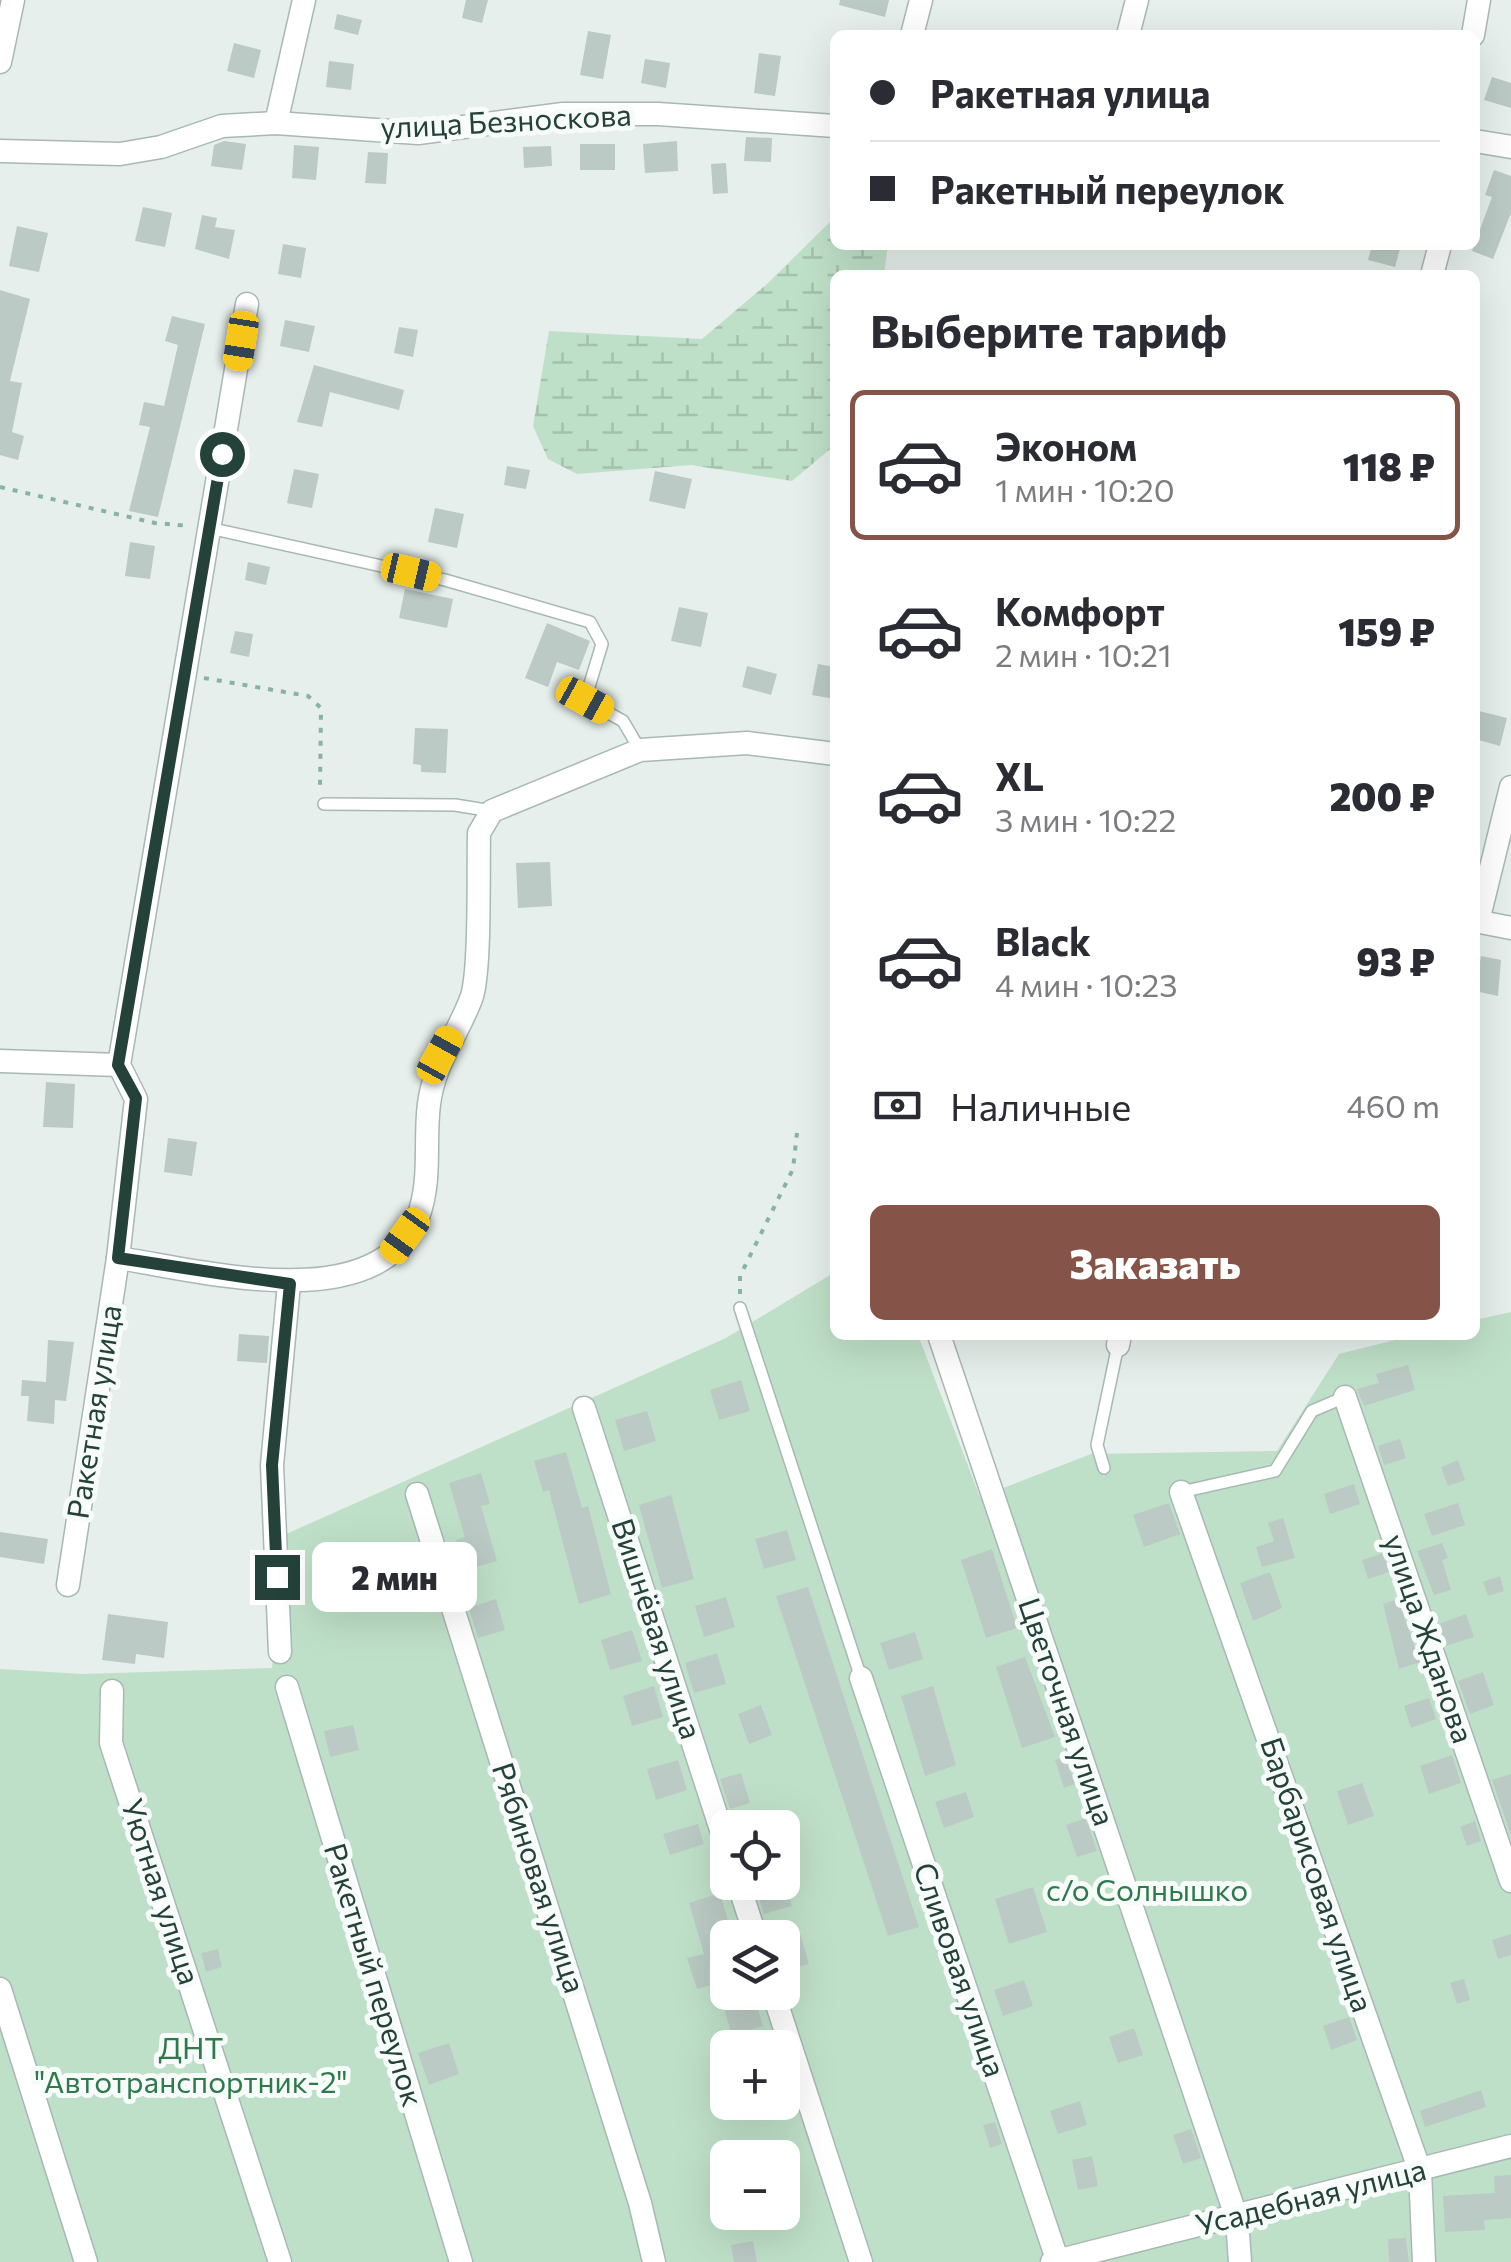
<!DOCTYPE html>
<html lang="ru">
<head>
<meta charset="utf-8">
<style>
	body { margin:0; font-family:Commissioner,sans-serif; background:#f7f7f7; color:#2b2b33; height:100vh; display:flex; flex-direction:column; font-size:38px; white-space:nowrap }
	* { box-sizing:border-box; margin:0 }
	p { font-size:32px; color:#7c7c81 }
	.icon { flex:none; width:55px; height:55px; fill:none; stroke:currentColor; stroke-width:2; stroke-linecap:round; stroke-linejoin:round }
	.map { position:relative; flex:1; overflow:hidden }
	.side { position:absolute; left:830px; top:270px; width:650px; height:1070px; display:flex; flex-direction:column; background:#fff; border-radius:15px; box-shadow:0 10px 40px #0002 }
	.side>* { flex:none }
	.guide { position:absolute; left:830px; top:30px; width:650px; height:220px; border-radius:15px; box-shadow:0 10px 40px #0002; display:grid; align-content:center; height:220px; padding:0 40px; background:#fff }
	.tools { position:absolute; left:710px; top:1810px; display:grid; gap:20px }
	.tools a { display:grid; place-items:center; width:90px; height:90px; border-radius:15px; background:#fff; box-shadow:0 10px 40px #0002; font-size:50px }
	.end { position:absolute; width:45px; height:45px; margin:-22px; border:12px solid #24423a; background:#fff; box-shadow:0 0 0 5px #fff }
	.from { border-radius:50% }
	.bubble { position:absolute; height:70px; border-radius:15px; background:#fff; box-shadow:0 10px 40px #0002; font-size:32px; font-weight:800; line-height:70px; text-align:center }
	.car { position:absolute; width:30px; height:60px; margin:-30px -15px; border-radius:12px; box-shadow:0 0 8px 2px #0007; background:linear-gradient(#f5c518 24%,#345 0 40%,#f5c518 0 76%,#345 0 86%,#f5c518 0) }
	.guide b { display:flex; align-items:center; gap:35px; height:95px; font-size:38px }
	.guide b+b { border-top:2px solid #e1e1e2 }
	.guide i { width:25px; height:25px; background:#2b2b33 }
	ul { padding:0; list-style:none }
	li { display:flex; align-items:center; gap:30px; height:150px; margin:0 20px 15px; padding:0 20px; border:5px solid transparent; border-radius:15px }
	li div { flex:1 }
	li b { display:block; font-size:38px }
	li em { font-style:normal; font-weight:800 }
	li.selected { border-color:#855347 }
	li>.icon { width:90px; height:90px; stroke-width:1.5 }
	h2 { padding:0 40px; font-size:45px; line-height:120px }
	.pay { display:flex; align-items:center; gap:25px; height:110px; padding:0 40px; font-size:38px }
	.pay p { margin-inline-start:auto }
	.action { display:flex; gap:20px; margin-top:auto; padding:20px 40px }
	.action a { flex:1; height:115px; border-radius:15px; background:#855347; color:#fff; font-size:40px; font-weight:800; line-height:115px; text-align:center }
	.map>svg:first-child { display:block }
	.wetland { fill:url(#wetland-marsh) }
	.garden { fill:#bfe0c8; fill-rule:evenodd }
	.building { fill:#bbcac4 }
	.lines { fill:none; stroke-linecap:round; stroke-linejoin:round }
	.lane-casing { stroke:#a8b8b2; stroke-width:14 }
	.street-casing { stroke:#a8b8b2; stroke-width:25 }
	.path { stroke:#86b3a5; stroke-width:4; stroke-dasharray:5 8; stroke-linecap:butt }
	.lane { stroke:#fff; stroke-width:11 }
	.street { stroke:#fff; stroke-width:22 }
	.route { stroke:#24423a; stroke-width:12 }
	.labels { text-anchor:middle; stroke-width:10; stroke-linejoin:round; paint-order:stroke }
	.street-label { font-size:30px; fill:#24423a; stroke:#f7fbf9 }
	.park-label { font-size:30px; fill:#2d7a4b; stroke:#f7fbf9 }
</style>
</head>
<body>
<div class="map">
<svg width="1511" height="2262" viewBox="0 0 1511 2262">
	<defs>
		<pattern id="wetland-marsh" width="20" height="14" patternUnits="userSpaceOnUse" patternTransform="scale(2.5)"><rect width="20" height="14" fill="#bfe0c8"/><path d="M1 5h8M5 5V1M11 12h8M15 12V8" fill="none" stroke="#a4c1ad"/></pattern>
	</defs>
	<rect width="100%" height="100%" fill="#e6efeb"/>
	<!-- wetland -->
	<path class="wetland" d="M835,217V245H888L884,275H835V445L792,481L691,465L577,474L548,459L533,426L549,331L702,339L767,284Z"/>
	<!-- garden -->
	<path class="garden" d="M835,1272V1335H918L980,1497L1091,1454L1277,1451L1339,1354L1415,1335H1475V1320L1511,1312V2262H0V1669L83,1674L272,1668L284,1535L726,1338ZM728,1828H782V1882H728ZM728,1938H782V1992H728ZM728,2048H782V2102H728ZM728,2158H782V2212H728Z"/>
	<!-- building -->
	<g class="building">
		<path d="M466,0H488L482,23L462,18Z"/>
		<path d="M840,0H889L885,17L839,5Z"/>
		<path d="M337,14L362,20L358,35L334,29Z"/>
		<path d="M588,31L611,35L603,79L580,75Z"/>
		<path d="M234,43L261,50L254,78L227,71Z"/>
		<path d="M759,53L781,56L775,96L754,93Z"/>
		<path d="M645,59L670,63L666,88L641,83Z"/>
		<path d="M329,61L354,64L351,90L326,87Z"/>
		<path d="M1492,77L1511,83V108L1484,100Z"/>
		<path d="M746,137L772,138L771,162L744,161Z"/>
		<path d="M224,141L246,144L242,170L211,166L214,145Z"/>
		<path d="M677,141L678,171L645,173L643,144Z"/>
		<rect x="580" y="144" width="35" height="26"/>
		<path d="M294,145L319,147L316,180L292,178Z"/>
		<path d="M551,146L552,166L524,168L523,147Z"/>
		<path d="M368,152L388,153L386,184L365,183Z"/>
		<path d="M726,163L728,193L713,194L711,164Z"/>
		<path d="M1494,170L1511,176V213L1493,259L1472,251L1492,197L1485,195Z"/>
		<path d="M143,207L172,213L165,247L135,241Z"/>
		<path d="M202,215L217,218L215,227L235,230L229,259L195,249Z"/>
		<path d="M17,226L48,233L39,272L9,266Z"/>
		<path d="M283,244L306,248L301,278L278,274Z"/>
		<path d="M1372,245H1401L1395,267L1368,260Z"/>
		<path d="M0,290L30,299L10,381L22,383L12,432L24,436L18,460L0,455Z"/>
		<path d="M172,316L205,324L158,517L129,511L150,427L139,425L144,402L164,406L178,345L165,341Z"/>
		<path d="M285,320L315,326L309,352L280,346Z"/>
		<path d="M399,327L418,330L413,357L394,353Z"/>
		<path d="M314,365L404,390L399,410L330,392L322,427L297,422Z"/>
		<path d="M507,466L530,470L526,489L504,485Z"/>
		<path d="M294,469L319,474L312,508L287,503Z"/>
		<path d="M655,471L692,479L685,509L649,501Z"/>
		<path d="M435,508L464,514L457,548L428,542Z"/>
		<path d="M130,542L155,546L150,579L125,576Z"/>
		<path d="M248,562L270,567L266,585L245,580Z"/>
		<path d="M405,589L453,599L447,628L399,618Z"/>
		<path d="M679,607L708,613L701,647L671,641Z"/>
		<path d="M547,623L590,641L579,670L557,662L548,687L525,678Z"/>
		<path d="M235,631L253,634L249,657L230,653Z"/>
		<path d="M818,664L835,667V699L812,695Z"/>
		<path d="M747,666L777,674L771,695L742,687Z"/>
		<path d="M1475,710L1507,718L1500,746L1475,739Z"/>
		<path d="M415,728L448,729L446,773L421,772V765L413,764Z"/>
		<path d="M550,862L552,906L518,908L516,863Z"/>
		<path d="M1481,956L1501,960L1498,996L1475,991Z"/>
		<path d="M46,1082L75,1084L73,1128L43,1127Z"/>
		<path d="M168,1138L197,1142L192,1176L164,1172Z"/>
		<path d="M239,1334L269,1336L267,1363L237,1361Z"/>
		<path d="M48,1340L74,1342L66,1401L55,1400L54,1424L27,1421L29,1396H21L22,1380L46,1382Z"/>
		<path d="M1408,1365L1415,1390L1364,1406L1357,1389L1379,1383L1376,1374Z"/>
		<path d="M741,1380L750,1411L719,1420L710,1390Z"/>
		<path d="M647,1411L656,1441L624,1451L615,1420Z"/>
		<path d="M1400,1439L1406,1458L1384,1465L1378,1446Z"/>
		<path d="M566,1452L582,1508L588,1506L611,1594L579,1604L549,1490L543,1492L534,1461Z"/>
		<path d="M1458,1460L1465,1480L1448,1486L1441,1467Z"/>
		<path d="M481,1473L490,1504L481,1506L497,1561L465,1570L456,1540L465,1537L449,1483Z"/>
		<path d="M1354,1484L1360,1504L1330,1514L1324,1494Z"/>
		<path d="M671,1495L694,1579L662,1588L639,1505Z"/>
		<path d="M1169,1503L1180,1534L1144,1547L1133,1515Z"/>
		<path d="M1458,1503L1465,1525L1432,1536L1424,1514Z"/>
		<path d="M1283,1518L1295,1558L1262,1567L1256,1547L1274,1541L1268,1523Z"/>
		<path d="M787,1530L796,1560L764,1569L755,1539Z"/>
		<path d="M0,1532L48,1539L44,1564L0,1557Z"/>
		<path d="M1442,1543L1448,1558L1442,1560L1451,1590L1434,1595L1417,1551Z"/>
		<path d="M992,1549L1017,1628L986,1638L961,1560Z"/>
		<path d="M1383,1553L1389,1572L1368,1579L1362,1560Z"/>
		<path d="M1270,1572L1282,1608L1253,1621L1240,1583Z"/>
		<path d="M1500,1576L1504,1591L1488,1596L1483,1582Z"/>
		<path d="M808,1587L919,1927L888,1936L776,1596Z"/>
		<path d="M726,1597L735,1627L704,1637L695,1606Z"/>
		<path d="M496,1599L505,1630L478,1638L469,1608Z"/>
		<path d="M1398,1599L1420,1662L1399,1669L1383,1604Z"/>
		<path d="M108,1614L168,1622L164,1658L136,1654L135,1664L102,1660Z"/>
		<path d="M1466,1614L1474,1637L1446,1646L1439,1624Z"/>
		<path d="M632,1630L642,1661L610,1670L601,1640Z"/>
		<path d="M915,1632L923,1659L889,1670L880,1643Z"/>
		<path d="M717,1653L726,1684L694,1693L685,1663Z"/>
		<path d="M1025,1657L1055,1737L1022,1748L996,1667Z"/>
		<path d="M1483,1672L1494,1705L1470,1714L1458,1681Z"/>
		<path d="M654,1686L663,1717L632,1726L623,1696Z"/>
		<path d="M933,1686L956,1765L925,1776L901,1696Z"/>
		<path d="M1429,1698L1436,1719L1411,1728L1404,1706Z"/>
		<path d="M761,1705L772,1735L749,1744L738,1714Z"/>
		<path d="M353,1725L359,1750L330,1757L324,1731Z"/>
		<path d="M1452,1755L1461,1783L1429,1794L1420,1766Z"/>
		<path d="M1065,1757L1075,1784L1064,1788L1055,1760Z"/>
		<path d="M678,1760L687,1790L656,1800L647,1769Z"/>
		<path d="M741,1773L750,1803L730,1809L720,1779Z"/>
		<path d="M1511,1774V1835L1492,1780Z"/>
		<path d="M1362,1783L1374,1816L1348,1825L1337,1791Z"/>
		<path d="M966,1792L974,1817L944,1828L935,1802Z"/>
		<path d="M1086,1818L1097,1851L1077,1857L1066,1825Z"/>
		<path d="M1475,1821L1481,1841L1467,1846L1460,1827Z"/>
		<path d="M698,1824L704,1844L670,1855L663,1834Z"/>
		<path d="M754,1882H785L792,1906L764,1914Z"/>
		<path d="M1033,1887L1047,1932L1009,1944L995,1899Z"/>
		<path d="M720,1893L729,1924L713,1929L728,1980L697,1989L687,1958L704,1954L689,1903Z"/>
		<path d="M800,1933L809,1964L782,1971V1938Z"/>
		<path d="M1511,1934V1955L1498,1959L1492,1940Z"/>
		<path d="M218,1949L222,1967L206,1972L201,1953Z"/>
		<path d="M1464,1979L1470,2000L1457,2004L1450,1983Z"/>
		<path d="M1024,1980L1033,2006L1003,2016L994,1990Z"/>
		<path d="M754,1996L763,2026L732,2036L723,2005Z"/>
		<path d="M1349,2017L1357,2040L1331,2050L1323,2026Z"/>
		<path d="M1134,2028L1143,2055L1118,2063L1109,2037Z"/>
		<path d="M449,2043L459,2074L429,2085L418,2053Z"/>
		<path d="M1481,2090L1486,2107L1425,2127L1420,2111Z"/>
		<path d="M1080,2101L1087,2125L1058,2134L1050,2111Z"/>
		<path d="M995,2122L1002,2144L990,2148L983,2125Z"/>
		<path d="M1191,2129L1201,2158L1183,2164L1173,2135Z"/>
		<path d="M1092,2156L1098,2186L1078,2190L1072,2160Z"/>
		<path d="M1511,2175V2218L1484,2220L1485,2230L1445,2232L1443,2196L1495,2193L1494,2176Z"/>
		<path d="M1404,2226L1409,2262H1389L1388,2239L1405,2238Z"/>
		<path d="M753,2241L757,2262H734L731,2245Z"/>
	</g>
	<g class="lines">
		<defs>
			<g id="lane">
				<path d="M209,528L445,580L590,622L602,644L585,700L623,721L640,750"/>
				<path d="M324,804L455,805L492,811"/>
				<path d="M740,1308L861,1678"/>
				<path d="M1104,1468L1097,1445L1118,1345"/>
				<path d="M1181,1492L1275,1471L1312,1411L1345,1397"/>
			</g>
			<g id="street">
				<path d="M912,35L921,0"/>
				<path d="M1128,35L1137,0"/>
				<path d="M1473,35L1479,0"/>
				<path d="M0,62L13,0"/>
				<path d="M276,123L304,0"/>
				<path d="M1475,141L1511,147"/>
				<path d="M0,151L120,154L161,147L222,126L276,123L418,133L563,114H658L835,126"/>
				<path d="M1432,275L1440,245"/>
				<path d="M1475,921L1511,928"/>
				<path d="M1478,921L1511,787"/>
				<path d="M0,1061L119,1065"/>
				<path d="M118,1258C199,1270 377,1319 418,1217C432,1179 424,1142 429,1104C434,1063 457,1036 471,999C481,974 478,867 479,833L492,811L640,750L747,743L835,754"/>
				<path d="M939,1335L1237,2219L1240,2262"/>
				<path d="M1118,1345L1120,1335"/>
				<path d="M1345,1397L1511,1881"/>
				<path d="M584,1408L728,1851"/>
				<path d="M1181,1492L1420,2171L1424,2262"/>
				<path d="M417,1494L640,2203L654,2262"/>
				<path d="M68,1585L118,1258L136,1099L119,1065L247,304"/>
				<path d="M280,1652L272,1465L289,1284"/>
				<path d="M861,1678L1058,2262"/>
				<path d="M287,1687L461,2262"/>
				<path d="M112,1691L111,1743L280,2262"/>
				<path d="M738,1882L756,1938"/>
				<path d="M0,1989L86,2262"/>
				<path d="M773,1992L861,2262"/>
				<path d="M1052,2262L1511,2146"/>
			</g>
		</defs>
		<!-- lane casing -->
		<use href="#lane" class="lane-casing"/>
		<!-- street casing -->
		<use href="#street" class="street-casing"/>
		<!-- path -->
		<g class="path">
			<path d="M0,487L155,523L190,526"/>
			<path d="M204,678L308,696L321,708L320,790"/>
			<path d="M740,1294V1276L793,1169L797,1133"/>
		</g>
		<!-- lane -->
		<use href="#lane" class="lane"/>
		<!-- street -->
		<use href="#street" class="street"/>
	</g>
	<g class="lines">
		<!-- route -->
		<path class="route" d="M222,454L118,1065L136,1098L118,1258L290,1284L272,1465L277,1577"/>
	</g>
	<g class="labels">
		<!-- street labels -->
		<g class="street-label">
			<text transform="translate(506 122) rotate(-3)" y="10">улица Безноскова</text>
			<text transform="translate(95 1412) rotate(-81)" y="10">Ракетная улица</text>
			<text transform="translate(656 1629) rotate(72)" y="10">Вишнёвая улица</text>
			<text transform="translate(1428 1639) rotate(71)" y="10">улица Жданова</text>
			<text transform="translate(1066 1712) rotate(71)" y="10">Цветочная улица</text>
			<text transform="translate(1316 1875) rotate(71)" y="10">Барбарисовая улица</text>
			<text transform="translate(538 1878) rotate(72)" y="10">Рябиновая улица</text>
			<text transform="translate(160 1892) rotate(72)" y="10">Уютная улица</text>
			<text transform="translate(959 1970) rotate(71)" y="10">Сливовая улица</text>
			<text transform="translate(373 1975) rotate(73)" y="10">Ракетный переулок</text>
			<text transform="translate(1311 2198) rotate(-14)" y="10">Усадебная улица</text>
		</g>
		<!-- park labels -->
		<g class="park-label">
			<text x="1147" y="1901">с/о Солнышко</text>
			<text x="191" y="2059">ДНТ<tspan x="191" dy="34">"Автотранспортник-2"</tspan></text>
		</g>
	</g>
</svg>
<div class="tools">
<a><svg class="icon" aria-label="locate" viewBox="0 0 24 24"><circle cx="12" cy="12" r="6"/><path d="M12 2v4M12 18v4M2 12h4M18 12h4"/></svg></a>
<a><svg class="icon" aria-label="layers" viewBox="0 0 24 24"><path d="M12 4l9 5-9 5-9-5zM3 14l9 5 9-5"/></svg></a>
<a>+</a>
<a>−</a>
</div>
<i class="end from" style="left:222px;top:454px"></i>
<i class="end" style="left:277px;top:1577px"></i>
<div class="bubble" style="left:312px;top:1542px;width:165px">2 мин</div>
<i class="car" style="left:241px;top:341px;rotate:189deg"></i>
<i class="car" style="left:411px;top:572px;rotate:103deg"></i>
<i class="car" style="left:585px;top:700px;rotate:119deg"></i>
<i class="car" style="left:440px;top:1055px;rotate:29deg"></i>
<i class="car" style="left:405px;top:1236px;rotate:216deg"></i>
<div class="guide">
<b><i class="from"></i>Ракетная улица</b>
<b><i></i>Ракетный переулок</b>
</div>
<section class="side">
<h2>Выберите тариф</h2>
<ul>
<li class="selected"><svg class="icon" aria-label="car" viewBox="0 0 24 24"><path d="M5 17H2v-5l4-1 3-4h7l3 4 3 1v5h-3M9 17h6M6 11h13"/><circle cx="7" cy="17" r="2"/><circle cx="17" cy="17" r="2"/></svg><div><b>Эконом</b><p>1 мин · 10:20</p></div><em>118 ₽</em></li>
<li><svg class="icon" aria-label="car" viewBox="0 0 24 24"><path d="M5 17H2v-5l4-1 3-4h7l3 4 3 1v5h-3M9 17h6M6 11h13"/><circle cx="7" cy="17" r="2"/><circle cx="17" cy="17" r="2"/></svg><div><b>Комфорт</b><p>2 мин · 10:21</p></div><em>159 ₽</em></li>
<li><svg class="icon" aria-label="car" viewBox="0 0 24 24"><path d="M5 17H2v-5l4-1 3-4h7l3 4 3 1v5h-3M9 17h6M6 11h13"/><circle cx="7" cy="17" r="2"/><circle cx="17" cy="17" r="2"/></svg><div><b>XL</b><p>3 мин · 10:22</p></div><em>200 ₽</em></li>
<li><svg class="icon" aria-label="car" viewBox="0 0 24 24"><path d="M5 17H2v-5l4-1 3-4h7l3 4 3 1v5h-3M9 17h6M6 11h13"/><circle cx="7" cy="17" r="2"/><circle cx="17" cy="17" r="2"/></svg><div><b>Black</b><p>4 мин · 10:23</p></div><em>93 ₽</em></li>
</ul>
<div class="pay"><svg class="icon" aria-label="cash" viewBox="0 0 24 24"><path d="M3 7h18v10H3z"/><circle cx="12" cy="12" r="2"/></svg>Наличные<p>460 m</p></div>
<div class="action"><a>Заказать</a></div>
</section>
</div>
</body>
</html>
